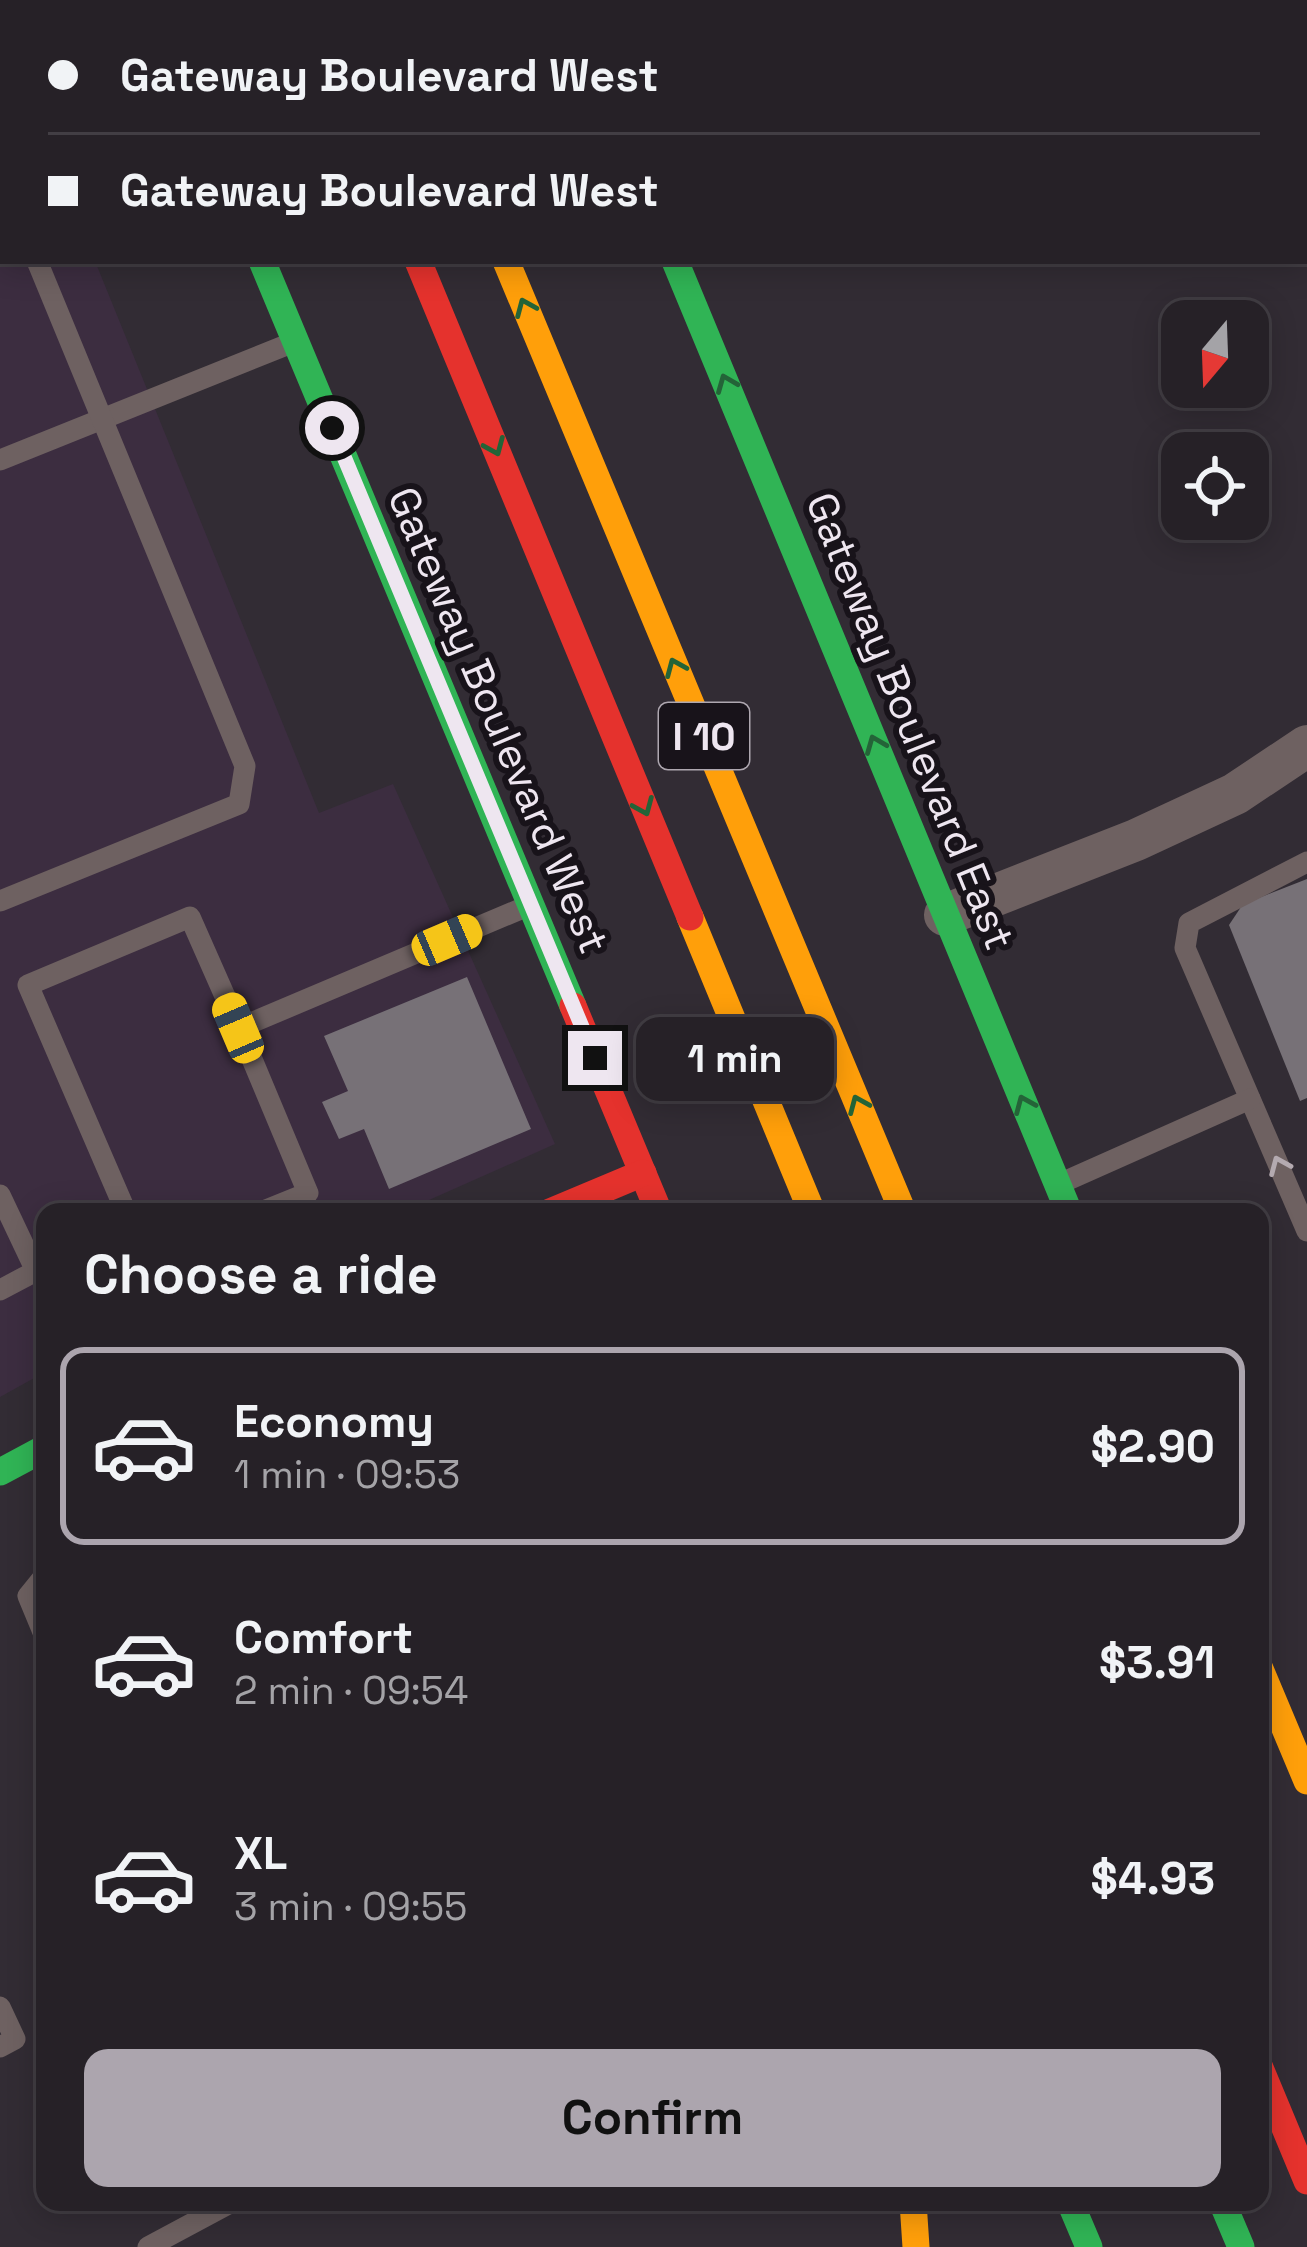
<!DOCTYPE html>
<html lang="en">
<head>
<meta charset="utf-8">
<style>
	body { margin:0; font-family:"Space Grotesk",sans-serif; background:#2e292f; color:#f1f3f6; height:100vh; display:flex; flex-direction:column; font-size:45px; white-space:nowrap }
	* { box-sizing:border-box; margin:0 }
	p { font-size:39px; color:#a4a3a7 }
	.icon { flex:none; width:66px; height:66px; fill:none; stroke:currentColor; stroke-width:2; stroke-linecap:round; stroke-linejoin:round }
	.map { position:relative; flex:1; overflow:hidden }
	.details { position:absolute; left:36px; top:1203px; width:1233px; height:1008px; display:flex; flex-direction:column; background:#262127; border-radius:24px; box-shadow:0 6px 30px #0003,0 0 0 3px #423e44 }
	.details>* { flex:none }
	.top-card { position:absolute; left:0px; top:0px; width:1308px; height:264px; box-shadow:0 6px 30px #0003,0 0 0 3px #423e44; display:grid; align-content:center; height:264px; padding:0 48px; background:#262127 }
	.needle { width:78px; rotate:199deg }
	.controls { position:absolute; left:1161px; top:300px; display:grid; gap:24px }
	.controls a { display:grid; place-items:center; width:108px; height:108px; border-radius:24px; background:#262127; box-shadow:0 6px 30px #0003,0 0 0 3px #423e44; font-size:60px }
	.end { position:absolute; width:54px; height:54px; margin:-27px; border:15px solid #eee6f0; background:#111; box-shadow:0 0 0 6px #111 }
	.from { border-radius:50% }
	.bubble { position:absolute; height:84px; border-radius:24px; background:#262127; box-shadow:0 6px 30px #0003,0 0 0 3px #423e44; font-size:39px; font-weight:800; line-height:84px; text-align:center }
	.car { position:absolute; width:36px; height:72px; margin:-36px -18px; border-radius:15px; box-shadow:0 0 9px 3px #0007; background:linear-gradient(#f5c518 24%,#345 0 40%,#f5c518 0 76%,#345 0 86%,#f5c518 0) }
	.top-card b { display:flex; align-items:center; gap:42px; height:114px; font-size:45px }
	.top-card b+b { border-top:3px solid #423e44 }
	.top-card i { width:30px; height:30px; background:#f1f3f6 }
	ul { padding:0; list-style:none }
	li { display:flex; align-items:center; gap:36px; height:198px; margin:0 24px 18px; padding:0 24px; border:6px solid transparent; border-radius:24px }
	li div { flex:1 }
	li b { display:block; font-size:45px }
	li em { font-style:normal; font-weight:800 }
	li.current { border-color:#aca5ae }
	li>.icon { width:108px; height:108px; stroke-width:1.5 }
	h2 { padding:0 48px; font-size:54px; line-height:144px }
	.action { display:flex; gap:24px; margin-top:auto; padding:24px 48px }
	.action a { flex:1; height:138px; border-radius:24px; background:#aca5ae; color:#111; font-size:48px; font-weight:800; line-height:138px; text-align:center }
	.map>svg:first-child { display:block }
	.built { fill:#3c2d40 }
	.building { fill:#777177 }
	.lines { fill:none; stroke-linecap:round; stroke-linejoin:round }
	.lane { stroke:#6e6161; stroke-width:21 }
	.street { stroke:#6e6161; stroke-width:42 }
	.fast { stroke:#30b455; stroke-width:27 }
	.slow { stroke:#ff9f0a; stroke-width:27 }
	.jam { stroke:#e5322d; stroke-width:27 }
	.oneway { stroke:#246438 }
	.oneway2 { stroke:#b4aab0 }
	.route { stroke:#eee6f0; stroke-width:15 }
	.labels { text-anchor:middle; stroke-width:12; stroke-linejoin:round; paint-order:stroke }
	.shield { fill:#18131a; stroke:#aea7b0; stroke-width:3 }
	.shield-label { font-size:39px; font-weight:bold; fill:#eee6f0 }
	.street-label { font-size:42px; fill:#eee6f0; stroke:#18131a }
</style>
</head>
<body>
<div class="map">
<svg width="1307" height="2247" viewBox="0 0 1307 2247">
	<rect width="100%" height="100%" fill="#322c34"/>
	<!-- built -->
	<path class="built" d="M0,26L3,261H95L319,813L393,784L555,1144L402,1212H45V1372L0,1397Z"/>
	<!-- building -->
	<g class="building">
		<path d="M1307,879V1098L1300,1101L1229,925L1243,904Z"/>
		<path d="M467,977L531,1129L389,1189L364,1129L339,1139L322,1102L348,1091L324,1036Z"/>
	</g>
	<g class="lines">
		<!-- lane -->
		<g class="lane">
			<path d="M914,0L918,3"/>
			<path d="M1041,3L1043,0"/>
			<path d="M0,172L3,179"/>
			<path d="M0,460L294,342"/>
			<path d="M1307,862L1189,923L1185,948L1307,1231"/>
			<path d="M0,901L239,804L245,766L37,261"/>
			<path d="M1059,1184L1250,1099"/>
			<path d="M0,1195L36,1271L0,1290"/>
			<path d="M126,1212L28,985L190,917L239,1028"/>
			<path d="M261,1212L308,1193L239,1028L530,905"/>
			<path d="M45,1575L28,1596L45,1637"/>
			<path d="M0,2007L15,2039L0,2047"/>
			<path d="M148,2247L232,2202"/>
		</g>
		<!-- street -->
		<path class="street" d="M945,915L1136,840L1235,794L1307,746"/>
		<!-- fast -->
		<g class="fast">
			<path d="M309,0L311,3"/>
			<path d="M567,0L569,3"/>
			<path d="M262,261L573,1006"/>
			<path d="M675,261L1069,1212"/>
			<path d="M0,1472L45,1448"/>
			<path d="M1070,2202L1089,2247"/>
			<path d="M1222,2202L1241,2247"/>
		</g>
		<!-- slow -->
		<g class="slow">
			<path d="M173,0L174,3"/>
			<path d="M397,0L398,3"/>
			<path d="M506,261L903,1212"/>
			<path d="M690,917L812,1212"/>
			<path d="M1260,1669L1307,1781"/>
			<path d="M913,2202L916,2247"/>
		</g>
		<!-- jam -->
		<g class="jam">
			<path d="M418,261L690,917"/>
			<path d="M573,1006L659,1212"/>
			<path d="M550,1212L643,1173"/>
			<path d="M1260,2068L1307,2181"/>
		</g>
	</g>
	<!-- one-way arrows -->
	<defs><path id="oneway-chevron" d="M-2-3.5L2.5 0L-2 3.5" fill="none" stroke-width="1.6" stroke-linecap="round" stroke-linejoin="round" transform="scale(3)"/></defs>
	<g class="oneway">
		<use href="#oneway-chevron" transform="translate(525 307) rotate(-113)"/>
		<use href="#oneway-chevron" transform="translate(726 383) rotate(-112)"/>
		<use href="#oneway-chevron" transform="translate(495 447) rotate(67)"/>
		<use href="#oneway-chevron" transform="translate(675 667) rotate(-113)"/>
		<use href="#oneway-chevron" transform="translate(875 744) rotate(-112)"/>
		<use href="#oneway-chevron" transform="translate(644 807) rotate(67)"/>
		<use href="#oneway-chevron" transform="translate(858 1104) rotate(-113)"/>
		<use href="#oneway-chevron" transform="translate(1024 1104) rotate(-113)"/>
	</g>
	<use class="oneway2" href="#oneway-chevron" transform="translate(1279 1165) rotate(-113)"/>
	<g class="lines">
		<!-- route -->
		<path class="route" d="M332,428L595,1058"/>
	</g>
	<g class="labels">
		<!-- shield labels -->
		<rect class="shield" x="659" y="703" width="90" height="66" rx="9"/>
		<g class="shield-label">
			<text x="704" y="750">I 10</text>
		</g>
		<!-- street labels -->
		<g class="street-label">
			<text transform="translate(499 720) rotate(67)" y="15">Gateway Boulevard West</text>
			<text transform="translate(911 721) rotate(68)" y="15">Gateway Boulevard East</text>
		</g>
	</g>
</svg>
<div class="controls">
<a><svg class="needle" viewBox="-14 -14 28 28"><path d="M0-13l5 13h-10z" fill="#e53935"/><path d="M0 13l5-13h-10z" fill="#a4a3a7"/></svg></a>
<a><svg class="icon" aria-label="locate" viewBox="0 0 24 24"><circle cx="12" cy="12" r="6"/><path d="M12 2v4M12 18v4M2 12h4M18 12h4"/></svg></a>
</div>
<i class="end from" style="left:332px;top:428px"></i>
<i class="end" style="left:595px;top:1058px"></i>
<div class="bubble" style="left:636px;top:1017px;width:198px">1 min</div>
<i class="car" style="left:447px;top:940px;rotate:67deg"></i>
<i class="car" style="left:238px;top:1028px;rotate:337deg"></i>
<div class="top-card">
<b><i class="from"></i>Gateway Boulevard West</b>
<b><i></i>Gateway Boulevard West</b>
</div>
<section class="details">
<h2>Choose a ride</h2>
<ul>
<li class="current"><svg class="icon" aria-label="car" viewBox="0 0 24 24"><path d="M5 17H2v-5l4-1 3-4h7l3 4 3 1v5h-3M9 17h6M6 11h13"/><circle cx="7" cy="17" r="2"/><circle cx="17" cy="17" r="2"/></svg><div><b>Economy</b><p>1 min · 09:53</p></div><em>$2.90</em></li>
<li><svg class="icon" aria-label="car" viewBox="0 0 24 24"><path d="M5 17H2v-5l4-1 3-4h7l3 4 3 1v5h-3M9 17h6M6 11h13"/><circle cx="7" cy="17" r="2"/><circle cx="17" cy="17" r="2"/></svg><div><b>Comfort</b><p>2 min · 09:54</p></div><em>$3.91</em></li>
<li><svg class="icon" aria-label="car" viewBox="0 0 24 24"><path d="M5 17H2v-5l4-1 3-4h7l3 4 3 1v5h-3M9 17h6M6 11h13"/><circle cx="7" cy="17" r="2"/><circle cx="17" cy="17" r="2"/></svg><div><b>XL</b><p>3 min · 09:55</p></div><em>$4.93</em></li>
</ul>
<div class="action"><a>Confirm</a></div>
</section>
</div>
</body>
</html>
